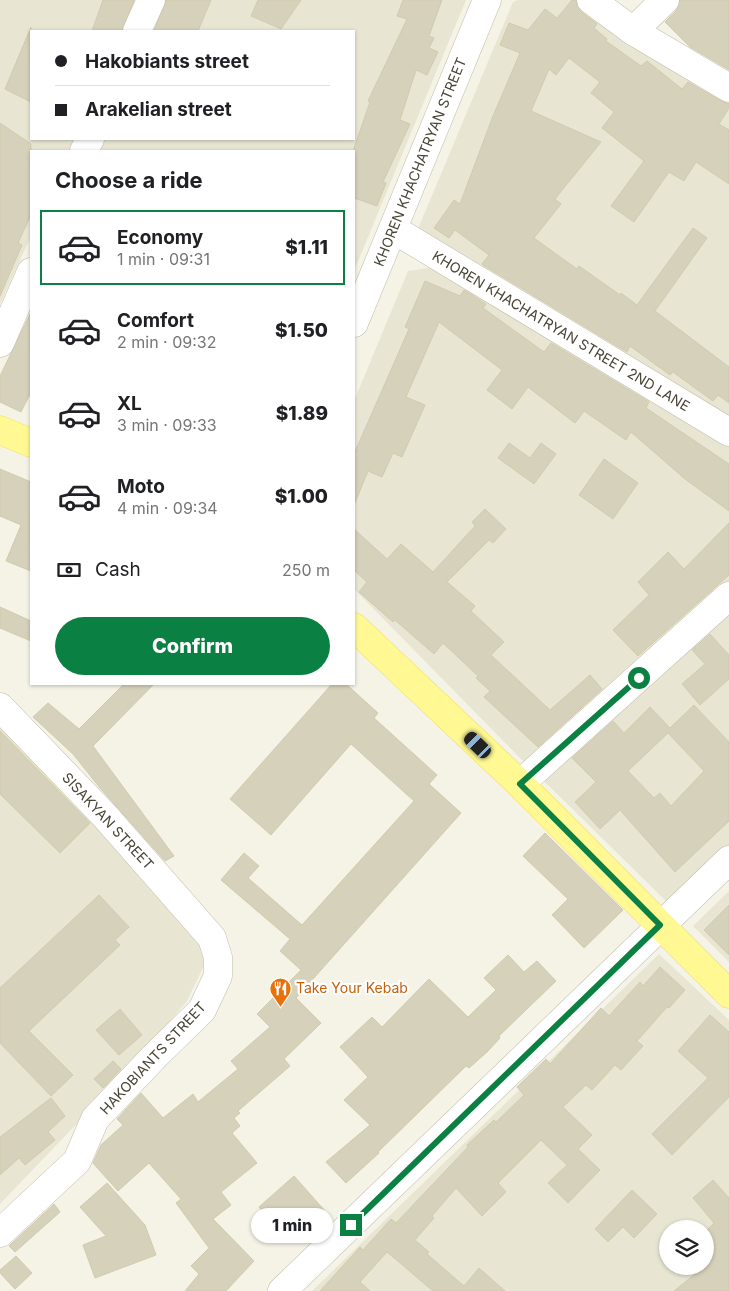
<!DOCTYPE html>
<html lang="en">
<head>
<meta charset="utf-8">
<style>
	body { margin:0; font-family:Inter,sans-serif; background:#f6f6f6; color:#202124; height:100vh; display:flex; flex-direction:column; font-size:19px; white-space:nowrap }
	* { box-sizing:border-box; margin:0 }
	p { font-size:16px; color:#757577 }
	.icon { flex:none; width:28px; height:28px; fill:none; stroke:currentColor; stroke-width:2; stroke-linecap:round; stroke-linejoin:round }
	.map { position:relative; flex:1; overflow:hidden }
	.drawer { position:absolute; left:30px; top:150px; width:325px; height:535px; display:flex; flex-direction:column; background:#fff; border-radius:0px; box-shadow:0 1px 4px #0004 }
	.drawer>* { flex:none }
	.banner { position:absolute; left:30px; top:30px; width:325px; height:110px; border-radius:0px; box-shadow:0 1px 4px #0004; display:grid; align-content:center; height:110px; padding:0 25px; background:#fff }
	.fabs { position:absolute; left:659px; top:1220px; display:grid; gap:10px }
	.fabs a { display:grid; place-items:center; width:55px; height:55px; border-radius:50%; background:#fff; box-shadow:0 1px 4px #0004; font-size:25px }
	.end { position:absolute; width:22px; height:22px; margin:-11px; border:6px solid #0b8043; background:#fff; box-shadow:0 0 0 2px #fff }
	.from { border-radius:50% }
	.bubble { position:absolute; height:35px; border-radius:18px; background:#fff; box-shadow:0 1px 4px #0004; font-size:16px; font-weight:800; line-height:35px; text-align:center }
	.car { position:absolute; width:15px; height:30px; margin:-15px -8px; border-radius:6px; box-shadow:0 0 4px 1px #0007; background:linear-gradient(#222 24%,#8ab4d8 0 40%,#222 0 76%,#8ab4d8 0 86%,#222 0) }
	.banner b { display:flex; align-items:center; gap:18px; height:48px; font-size:19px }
	.banner b+b { border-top:1px solid #e0e0e0 }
	.banner i { width:12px; height:12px; background:#202124 }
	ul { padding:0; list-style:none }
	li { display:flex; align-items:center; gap:15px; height:75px; margin:0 10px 8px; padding:0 15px; border:2px solid transparent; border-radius:0px }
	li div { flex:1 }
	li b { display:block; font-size:19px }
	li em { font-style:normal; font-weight:800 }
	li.current { border-color:#0b8043 }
	li>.icon { width:45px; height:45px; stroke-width:1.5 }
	h2 { padding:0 25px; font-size:22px; line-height:60px }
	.pay { display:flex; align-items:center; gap:12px; height:55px; padding:0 25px; font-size:19px }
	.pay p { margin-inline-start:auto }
	.primary-button { display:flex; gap:10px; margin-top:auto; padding:10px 25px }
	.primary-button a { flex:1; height:58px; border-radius:30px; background:#0b8043; color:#fff; font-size:20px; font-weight:800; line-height:58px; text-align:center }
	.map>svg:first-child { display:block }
	.residential { fill:#e8e6d3; fill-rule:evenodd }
	.building { fill:#d6d1ba; stroke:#d1cbad; fill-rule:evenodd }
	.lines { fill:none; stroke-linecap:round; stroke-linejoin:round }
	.minor-casing { stroke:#c0bda8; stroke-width:29 }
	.major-casing { stroke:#eadf5d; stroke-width:29 }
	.minor { stroke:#fff; stroke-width:28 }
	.major { stroke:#fff893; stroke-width:28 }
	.route { stroke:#0b8043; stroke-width:6 }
	.labels { text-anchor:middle; stroke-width:4.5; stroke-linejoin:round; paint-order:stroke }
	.street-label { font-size:14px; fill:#474435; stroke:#fff }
	.food-label { font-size:14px; fill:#c56008; stroke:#fff; text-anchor:start }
</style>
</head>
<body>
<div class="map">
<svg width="729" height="1291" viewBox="0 0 729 1291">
	<rect width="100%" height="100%" fill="#f4f3e6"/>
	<!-- residential -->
	<g class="residential">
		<path d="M0,0H139L125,31H31V139H76L70,151H31V236L0,304Z"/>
		<path d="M159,0H466L354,271V151H94L99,139H354V31H145Z"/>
		<path d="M518,0H571L729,99V422L415,236L513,2Z"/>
		<path d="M434,267L729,443V587L526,764L354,589V401L408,271Z"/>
		<path d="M729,606V851L672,907L541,778Z"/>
		<path d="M0,719L145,873L209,955L187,1001L132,1066L0,1204Z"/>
		<path d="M729,891V962L693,926Z"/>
		<path d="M659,954L729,1020V1291H312ZM668,1229H705V1266H668Z"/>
	</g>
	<!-- building -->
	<g class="building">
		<path d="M103,0H134L122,31H92Z"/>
		<path d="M166,0H211L198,31H154Z"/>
		<path d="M258,0H301L281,29L251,16Z"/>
		<path d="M403,0H442L429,36L434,38L429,48L438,52L427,75L416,70L400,120L410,124L383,182L386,183L377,206L354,198V148L370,102L368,101L407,19L397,16Z"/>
		<path d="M572,0H576L577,7L581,12L597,24L594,28L607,39L606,41L641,66L647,61L682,89L688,82L721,101L729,104V108L719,124L729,130V184L696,162L684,181L669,172L634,222L611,206L644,161L602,128L614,112L591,93L600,82L569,58L556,75L549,69L531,111L601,142L555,199L561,204L534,238L577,269L579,266L620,295L621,293L637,305L693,228L707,238L655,311L729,367V403L718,395L713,401L673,372L670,375L630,346L627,352L483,265L482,264L489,255L455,230L449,238L434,228L454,200L460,204L493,116L520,53L500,45L509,23L528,30L545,9L557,18Z"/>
		<path d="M680,0H729V70L690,47L665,22L676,11Z"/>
		<path d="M31,27V102L5,89Z"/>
		<path d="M0,123L31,144V215L18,243L22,245L0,296Z"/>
		<path d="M425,281L460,296L464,290L486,304L483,308L544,352L551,343L649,402L646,408L729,464V511L685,479L631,432L626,440L584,411L575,423L528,387L512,409L487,390L502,370L439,322L406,397L425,405L402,457L393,453L382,477L368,471L354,505V454L409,329L405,327Z"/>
		<path d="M31,312V392L21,412L0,402V376Z"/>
		<path d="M509,443L530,458L541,443L556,454L534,484L498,458Z"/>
		<path d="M604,459L638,483L613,519L579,495Z"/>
		<path d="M0,469L31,482V571L6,561L21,525L0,516Z"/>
		<path d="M485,509L506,529L493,543L489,540L447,582L475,606L471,611L504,642L491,655L550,710L590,675L602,689L538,747L484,697L490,691L476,678L478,676L443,643L434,654L395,620L393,622L359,592L367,582L354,570V529L387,559L401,544L433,572L475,526L472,522Z"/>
		<path d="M729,523V575L638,656L613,630L649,595L638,582L668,552L684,569Z"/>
		<path d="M0,607L31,621V641L0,628Z"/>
		<path d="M710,634L729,655V679L700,705L682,684L705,664L692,650Z"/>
		<path d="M124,684H154L93,746L174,856L165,861L100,788L73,754L33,717L48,703L79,729Z"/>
		<path d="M332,684H346L378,713L374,718L437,775L429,784L461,813L296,998L321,1023L284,1059L290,1066L238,1111L240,1113L234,1118L240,1126L232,1133L257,1163L221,1192L231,1205L213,1219L254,1261L226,1291H185L199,1274L191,1266L209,1248L176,1203L181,1199L149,1163L118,1191L93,1163L101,1145L123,1125L117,1119L141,1093L163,1118L193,1094L198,1102L238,1069L231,1061L270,1027L257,1014L301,970L280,951L290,939L221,880L244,853L259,866L248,878L302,925L414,801L351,744L271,835L230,799Z"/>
		<path d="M694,705L729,742V821L675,872L620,810L600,829L575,802L596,782L572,758L613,721L624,733L650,707L670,728ZM668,733L704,771L671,806L660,793L654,798L628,771Z"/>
		<path d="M0,731L90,823L60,853L0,794Z"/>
		<path d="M545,833L623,910L584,948L552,915L568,899L523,856Z"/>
		<path d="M99,895L129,927L115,940L120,945L29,1031L73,1075L51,1096L0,1043V988Z"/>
		<path d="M729,905V955L704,930Z"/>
		<path d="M508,955L524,972L537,961L556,981L499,1036L500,1038L487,1052L469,1068L466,1066L378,1152L379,1153L346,1183L326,1162L370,1125L344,1100L368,1077L340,1047L372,1017L382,1027L429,979L468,1017L496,990L484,978Z"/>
		<path d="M660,967L685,990L669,1008L667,1007L637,1041L643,1046L621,1070L615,1065L592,1090L586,1085L563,1107L592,1135L578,1149L600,1170L568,1203L548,1183L567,1165L541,1140L498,1183L506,1192L482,1216L456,1188L432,1216L434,1218L415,1240L429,1252L427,1254L464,1286L479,1268L505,1291H433L387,1252L360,1282L370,1291H320L360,1247L363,1250L391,1219L396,1223L468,1147L467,1145L494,1120L496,1122L524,1095L517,1087L546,1059L550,1064L601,1008L609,1016L640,982L643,986Z"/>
		<path d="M120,1009L142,1035L119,1055L96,1030Z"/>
		<path d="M710,1015L729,1032V1097L672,1155L652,1134L708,1078L678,1051Z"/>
		<path d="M113,1061L121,1069L103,1088L94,1079Z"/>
		<path d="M51,1098L65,1116L48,1132L55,1140L25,1165L19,1158L0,1175V1137Z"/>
		<path d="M294,1176L325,1211L291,1242L259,1207Z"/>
		<path d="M713,1180L729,1198V1291H674L705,1266V1232L714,1223L693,1198Z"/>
		<path d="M107,1183L145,1225L156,1255L95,1278L83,1245L106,1236L80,1207Z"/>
		<path d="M632,1190L657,1214L634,1238L623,1227L608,1242L595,1229Z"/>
		<path d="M54,1204L60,1212L15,1252L9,1246Z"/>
		<path d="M16,1256L32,1273L15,1289L0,1273V1270Z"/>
	</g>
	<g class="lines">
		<defs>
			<g id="minor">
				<path d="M591,0L633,31L729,88"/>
				<path d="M137,31L151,0"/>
				<path d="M633,31L665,0"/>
				<path d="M84,151L90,139"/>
				<path d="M393,229L729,432"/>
				<path d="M354,323L487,0"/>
				<path d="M0,343L31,272"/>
				<path d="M0,707L104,815L212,938L218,957V976L202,1010L155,1056L95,1119L77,1161L0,1233"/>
				<path d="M520,784L729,596"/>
				<path d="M282,1291L729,860"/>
			</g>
			<g id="major">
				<path d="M0,430L31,443"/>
				<path d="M354,627L520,784L729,994"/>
			</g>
		</defs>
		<!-- minor casing -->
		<use href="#minor" class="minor-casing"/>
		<!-- major casing -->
		<use href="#major" class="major-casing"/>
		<!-- minor -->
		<use href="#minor" class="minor"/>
		<!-- major -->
		<use href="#major" class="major"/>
	</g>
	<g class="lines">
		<!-- route -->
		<path class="route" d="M351,1225L660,925L520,784L639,678"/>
	</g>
	<!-- icons -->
	<defs>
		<symbol id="restaurant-pin" viewBox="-11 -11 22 30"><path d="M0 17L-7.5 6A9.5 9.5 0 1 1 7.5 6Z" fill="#e8710a" stroke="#fff"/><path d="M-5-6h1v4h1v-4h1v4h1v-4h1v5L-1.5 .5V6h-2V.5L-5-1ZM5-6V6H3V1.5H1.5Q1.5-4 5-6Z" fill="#fff"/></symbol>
	</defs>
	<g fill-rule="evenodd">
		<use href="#restaurant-pin" x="268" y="976" width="25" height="34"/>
	</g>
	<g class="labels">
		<!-- street labels -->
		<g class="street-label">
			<text transform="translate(420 162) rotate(-68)" y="5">KHOREN KHACHATRYAN STREET</text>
			<text transform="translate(561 331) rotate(31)" y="5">KHOREN KHACHATRYAN STREET 2ND LANE</text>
			<text transform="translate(108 821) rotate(47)" y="5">SISAKYAN STREET</text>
			<text transform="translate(153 1058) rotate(-47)" y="5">HAKOBIANTS STREET</text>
		</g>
		<!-- food labels -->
		<g class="food-label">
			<text x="296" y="993">Take Your Kebab</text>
		</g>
	</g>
</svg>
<div class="fabs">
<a><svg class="icon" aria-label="layers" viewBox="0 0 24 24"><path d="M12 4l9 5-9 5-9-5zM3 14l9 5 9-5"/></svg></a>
</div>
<i class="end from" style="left:639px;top:678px"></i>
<i class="end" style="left:351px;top:1225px"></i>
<div class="bubble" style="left:251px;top:1208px;width:82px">1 min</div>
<i class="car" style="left:478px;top:745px;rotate:314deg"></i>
<div class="banner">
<b><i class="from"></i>Hakobiants street</b>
<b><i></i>Arakelian street</b>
</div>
<section class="drawer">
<h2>Choose a ride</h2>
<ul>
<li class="current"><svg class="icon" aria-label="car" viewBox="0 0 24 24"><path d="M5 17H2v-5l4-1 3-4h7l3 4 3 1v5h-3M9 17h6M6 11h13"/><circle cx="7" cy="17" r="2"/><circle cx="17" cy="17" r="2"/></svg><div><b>Economy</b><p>1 min · 09:31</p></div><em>$1.11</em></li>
<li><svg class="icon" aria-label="car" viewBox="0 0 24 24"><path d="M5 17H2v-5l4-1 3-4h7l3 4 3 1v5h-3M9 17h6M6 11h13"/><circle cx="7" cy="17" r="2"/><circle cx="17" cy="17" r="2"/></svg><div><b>Comfort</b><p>2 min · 09:32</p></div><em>$1.50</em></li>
<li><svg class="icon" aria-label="car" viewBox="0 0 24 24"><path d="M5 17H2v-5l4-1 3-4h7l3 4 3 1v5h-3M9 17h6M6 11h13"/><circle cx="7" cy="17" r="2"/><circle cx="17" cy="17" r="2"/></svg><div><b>XL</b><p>3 min · 09:33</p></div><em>$1.89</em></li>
<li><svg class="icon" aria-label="car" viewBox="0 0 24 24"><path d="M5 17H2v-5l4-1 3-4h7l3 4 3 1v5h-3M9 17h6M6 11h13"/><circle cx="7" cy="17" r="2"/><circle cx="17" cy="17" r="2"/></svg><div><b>Moto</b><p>4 min · 09:34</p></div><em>$1.00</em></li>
</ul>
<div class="pay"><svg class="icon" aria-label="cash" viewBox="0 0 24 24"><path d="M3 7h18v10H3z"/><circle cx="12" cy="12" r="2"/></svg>Cash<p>250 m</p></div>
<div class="primary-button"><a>Confirm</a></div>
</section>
</div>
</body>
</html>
